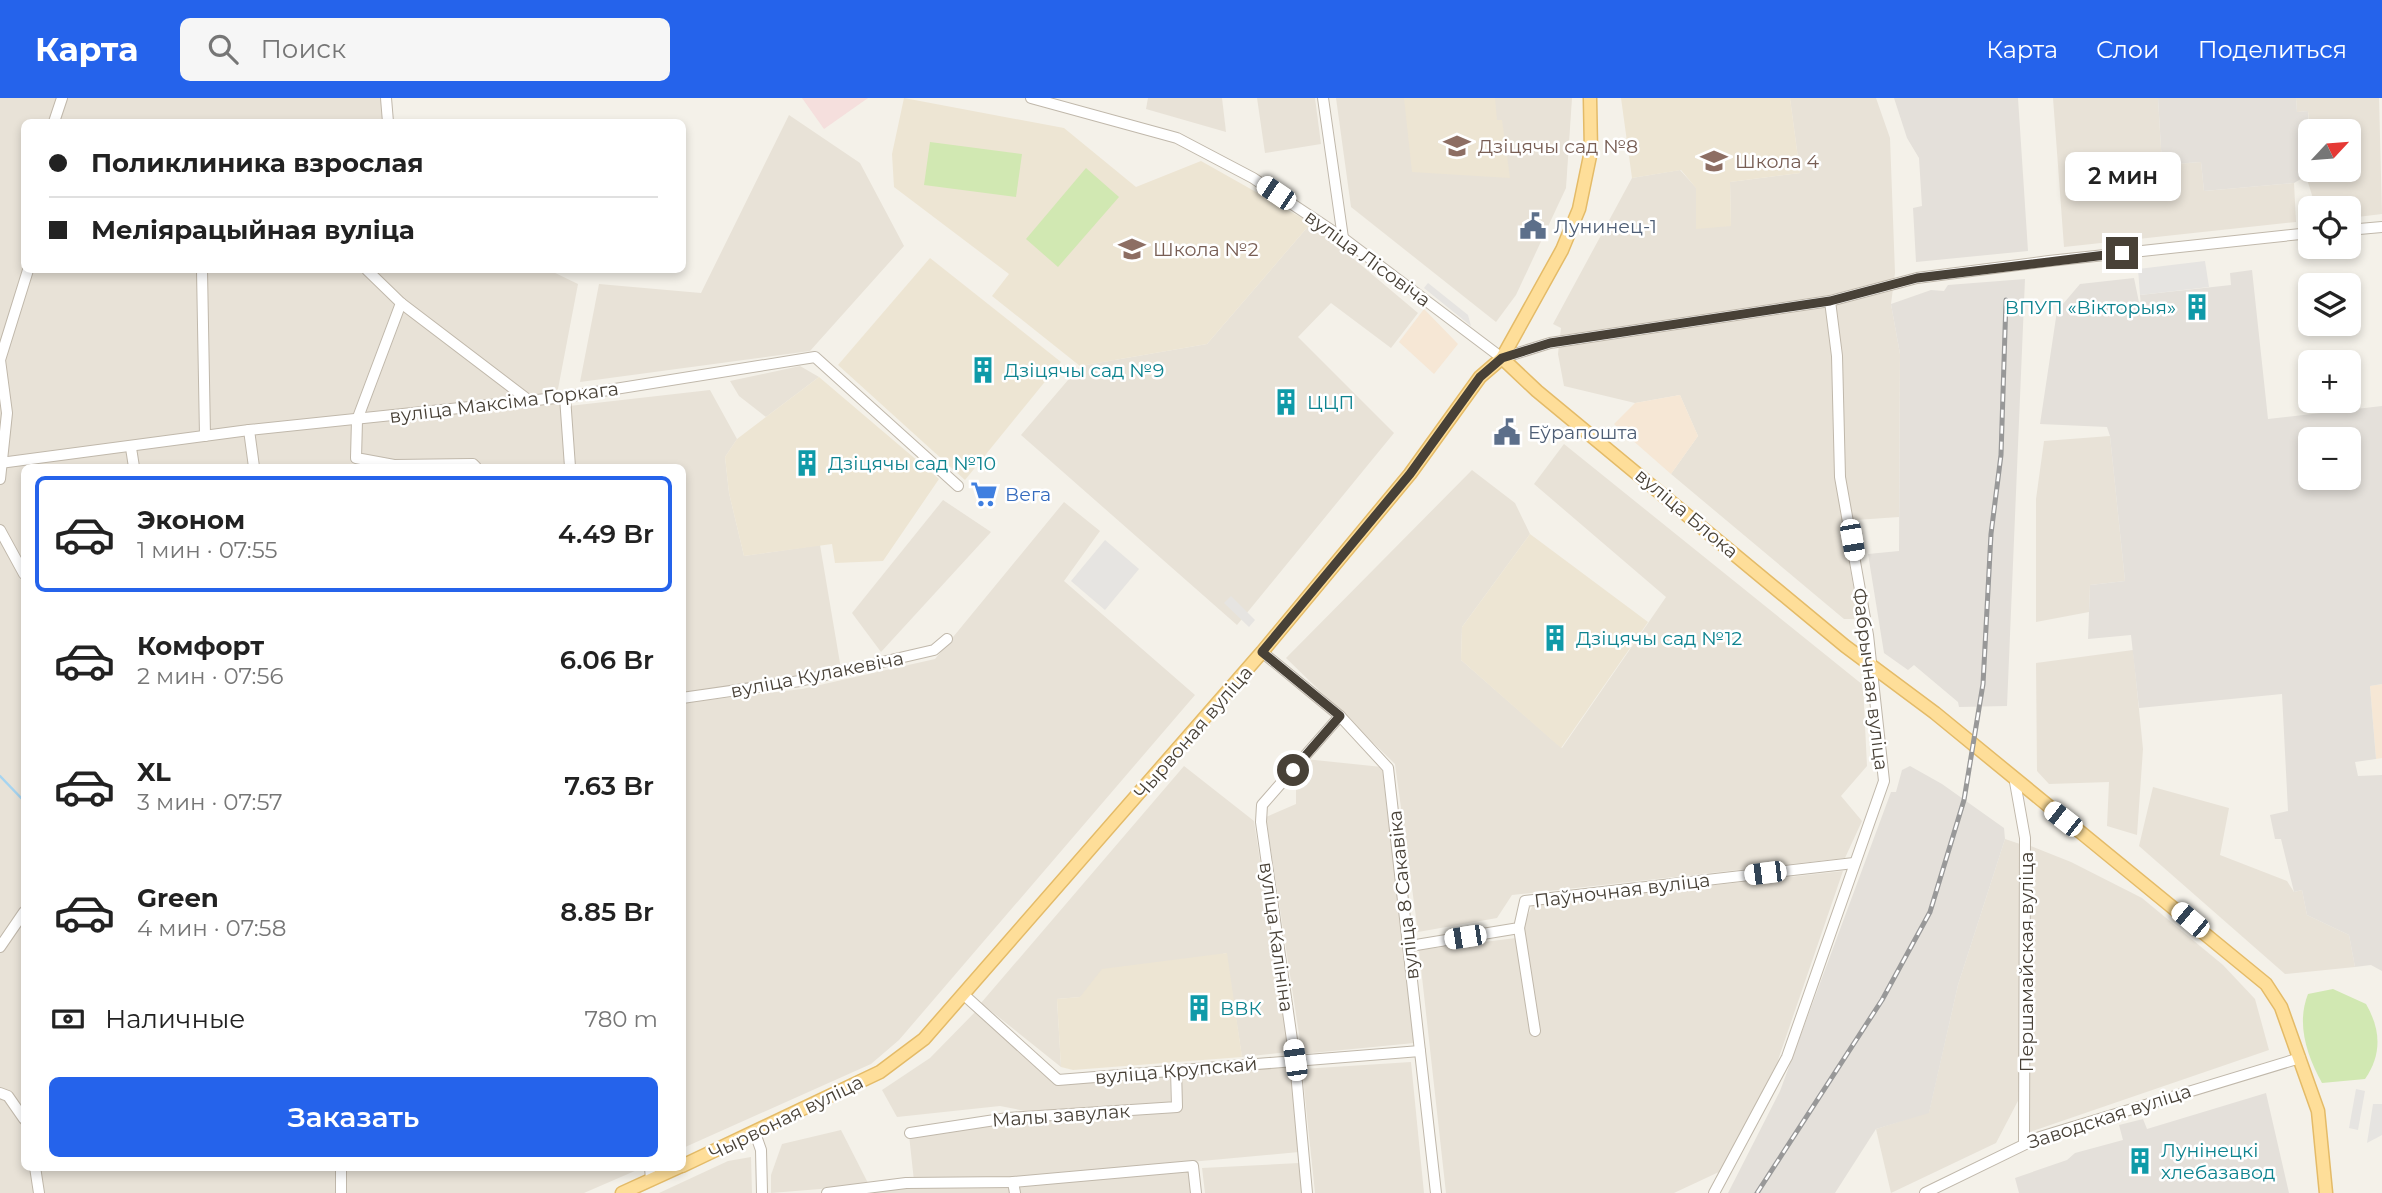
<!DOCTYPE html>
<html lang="ru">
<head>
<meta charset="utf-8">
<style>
	body { margin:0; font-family:Montserrat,sans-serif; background:#f6f6f6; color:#222; height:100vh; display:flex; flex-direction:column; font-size:26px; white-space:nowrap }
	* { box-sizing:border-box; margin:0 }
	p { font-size:23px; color:#767676 }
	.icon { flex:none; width:38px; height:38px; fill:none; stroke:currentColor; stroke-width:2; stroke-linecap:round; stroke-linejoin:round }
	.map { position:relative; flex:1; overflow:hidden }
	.side { position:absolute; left:21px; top:366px; width:665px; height:707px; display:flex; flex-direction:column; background:#fff; border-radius:10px; box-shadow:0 4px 10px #0003 }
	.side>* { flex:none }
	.banner { position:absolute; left:21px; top:21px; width:665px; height:154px; border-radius:10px; box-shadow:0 4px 10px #0003; display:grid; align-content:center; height:154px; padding:0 28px; background:#fff }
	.needle { width:46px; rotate:64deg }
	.buttons { position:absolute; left:2298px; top:21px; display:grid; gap:14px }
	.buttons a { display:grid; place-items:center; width:63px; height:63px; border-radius:10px; background:#fff; box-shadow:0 4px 10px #0003; font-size:35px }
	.end { position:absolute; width:32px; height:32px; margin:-16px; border:9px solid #484137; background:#fff; box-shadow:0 0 0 4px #fff }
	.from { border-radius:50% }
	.bubble { position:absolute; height:49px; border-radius:10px; background:#fff; box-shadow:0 4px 10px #0003; font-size:23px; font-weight:600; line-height:49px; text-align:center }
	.car { position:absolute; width:21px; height:42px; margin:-21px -10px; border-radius:9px; box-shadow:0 0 5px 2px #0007; background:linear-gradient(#fff 24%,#345 0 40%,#fff 0 76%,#345 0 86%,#fff 0) }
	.banner b { display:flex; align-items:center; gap:24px; height:66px; font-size:26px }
	.banner b+b { border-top:2px solid #e0e0e0 }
	.banner i { width:18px; height:18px; background:#222 }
	ul { padding:12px 0 0; list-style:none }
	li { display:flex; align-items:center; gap:21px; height:116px; margin:0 14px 10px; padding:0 14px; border:4px solid transparent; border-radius:10px }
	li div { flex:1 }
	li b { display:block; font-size:26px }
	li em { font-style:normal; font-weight:600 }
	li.selected { border-color:#2563eb }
	li>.icon { width:63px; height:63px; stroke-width:1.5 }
	.pay { display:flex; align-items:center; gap:18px; height:77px; padding:0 28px; font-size:26px }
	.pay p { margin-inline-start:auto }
	.action { display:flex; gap:14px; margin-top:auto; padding:14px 28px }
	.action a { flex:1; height:80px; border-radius:10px; background:#2563eb; color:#fff; font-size:28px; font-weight:600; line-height:80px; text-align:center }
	header { display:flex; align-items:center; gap:42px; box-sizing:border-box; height:98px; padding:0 35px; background:#2563eb; color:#fff }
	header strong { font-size:33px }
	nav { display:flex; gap:38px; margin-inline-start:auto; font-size:24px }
	.search { width:490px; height:63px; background:#f6f6f6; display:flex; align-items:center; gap:18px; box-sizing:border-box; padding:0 24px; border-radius:10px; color:#767676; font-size:26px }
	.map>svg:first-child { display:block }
	.residential { fill:#e8e2d7 }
	.commercial { fill:#f6e7d5 }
	.industrial { fill:#e4e0da; fill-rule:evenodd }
	.education { fill:#ede5d3 }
	.medical { fill:#f5dfdd }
	.green { fill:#d1e8b2 }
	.parking { fill:#e6e4e1 }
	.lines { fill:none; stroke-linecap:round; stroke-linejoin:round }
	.stream { stroke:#a6d4f0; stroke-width:2.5 }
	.minor-casing { stroke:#c0b8ab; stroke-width:12 }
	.major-casing { stroke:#e4bb68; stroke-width:15 }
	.minor { stroke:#fff; stroke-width:10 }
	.major { stroke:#fede99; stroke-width:12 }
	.rail-casing { stroke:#989898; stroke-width:5 }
	.rail { stroke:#fff; stroke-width:2.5; stroke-dasharray:8; stroke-linecap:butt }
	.route { stroke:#484137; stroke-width:9 }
	.labels { text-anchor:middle; stroke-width:5; stroke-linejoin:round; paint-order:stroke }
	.education-label { font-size:19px; fill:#785e54; stroke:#fff; text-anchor:start }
	.service-label { font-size:19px; fill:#4e5e75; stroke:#fff; text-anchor:start }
	.street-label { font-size:19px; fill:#484137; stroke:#fff }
	.culture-label { font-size:19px; fill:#0d838f; stroke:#fff; text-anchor:start }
	.shop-label { font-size:19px; fill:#366cbe; stroke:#fff; text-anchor:start }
</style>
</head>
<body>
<header>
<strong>Карта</strong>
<div class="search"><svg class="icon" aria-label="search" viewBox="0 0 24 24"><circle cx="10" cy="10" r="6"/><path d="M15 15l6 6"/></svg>Поиск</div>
<nav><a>Карта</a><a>Слои</a><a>Поделиться</a></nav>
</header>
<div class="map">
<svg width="2382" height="1095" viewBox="0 0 2382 1095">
	<rect width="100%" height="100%" fill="#f4f1e9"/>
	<!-- residential -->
	<g class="residential">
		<path d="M0,0H382L384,24H24V172H549L578,186L558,291L564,331V369H24V1069H644L584,1095H0Z"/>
		<path d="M1148,0H1222L1226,34L1146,11Z"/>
		<path d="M1257,0H1315L1321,46L1265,55Z"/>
		<path d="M1336,0H1572L1566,90L1516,197L1496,224L1351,109Z"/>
		<path d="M1790,0H1876L1890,40L1895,175L1891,206L1900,256L1899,419L1856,422L1843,428L1857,511L1854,521H1844L1671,376L1698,338L1680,297L1635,305L1564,288L1558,256L1561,230L1553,226L1632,80L1680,72L1731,128L1730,84L1800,75Z"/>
		<path d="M2053,0H2158L2162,67L2201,64L2204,93L2294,85L2296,124L2064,149Z"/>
		<path d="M2296,0H2379L2382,116L2349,120L2348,110H2316L2306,78L2304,54L2310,53V72H2348V33L2310,34L2308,13L2297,14Z"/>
		<path d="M789,17L860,65L904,148L810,253L580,284L599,186L701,195Z"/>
		<path d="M1311,125L1418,215L1391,250L1331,205L1298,239L1394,335L1237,527L1021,337L1080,268L1207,246Z"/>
		<path d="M800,268L819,279L766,319L739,298L730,283Z"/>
		<path d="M710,292L737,341L725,359L729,395L744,458L820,447L841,571L683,595L682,369H573L569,308Z"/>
		<path d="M2110,338L2125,483L2090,487L2089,514L2036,524V401L2044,343Z"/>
		<path d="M1564,346L1863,587L1867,668L1841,698L1862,723L1845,760L1512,797L1497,820L1418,834L1395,666L1286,560L1472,372L1515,405L1530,436L1462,529L1461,562L1562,650L1666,499L1534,386Z"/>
		<path d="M943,402L991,434L881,554L852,515Z"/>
		<path d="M1064,404L1100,433L1064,483L1195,597L899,942L871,966L683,1050L682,605L802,591L935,561Z"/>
		<path d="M2133,552L2143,651L2137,737L2107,728L2109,684L2049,686L2037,673L2036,565Z"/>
		<path d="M1305,661L1382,669L1414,945L1302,956L1266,719L1296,706V682Z"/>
		<path d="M1184,668L1254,723L1289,954L1242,959L1226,855L1080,899L1057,901L1061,969L981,905Z"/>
		<path d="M2153,689L2229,710L2220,757L2287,783L2294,794L2302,792L2307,817L2349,837L2355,869L2285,876L2139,748Z"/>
		<path d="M2005,741L2020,746V999L1996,1045L1891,1095L1876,1031L1929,1014L1958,887Z"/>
		<path d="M2028,747L2071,764L2142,800L2223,867L2255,901L2269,952L2030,1034Z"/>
		<path d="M1843,773L1777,965L1721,1073L1674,1095H1446L1419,852L1516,840L1533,807Z"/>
		<path d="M977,912L1058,986L1170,979L1171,1007L1040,1016L1000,1008L897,1019L882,992L930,960Z"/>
		<path d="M1411,964L1424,1095H1315L1302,971Z"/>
		<path d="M1290,968L1299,1054L1015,1080L914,1083L909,1037L1007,1024L1178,1013L1179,978Z"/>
		<path d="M841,1032L869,1087L771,1095V1077L782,1046Z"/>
		<path d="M751,1059L752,1095H659L728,1063Z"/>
		<path d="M1299,1065L1302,1095H1205L1202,1070Z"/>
		<path d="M1190,1070L1192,1095H1019L1018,1089Z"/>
		<path d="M1010,1086L1012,1095H853L907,1087Z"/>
	</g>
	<!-- commercial -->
	<g class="commercial">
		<path d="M1424,211L1458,246L1434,276L1399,244Z"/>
		<path d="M1680,297L1698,338L1671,376L1614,326L1635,305Z"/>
		<path d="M2382,586V660L2376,661L2370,588Z"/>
	</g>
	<!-- industrial -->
	<g class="industrial">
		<path d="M1894,0H2018L2028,153L1916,164L1913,110L1922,108L1919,60L1907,40Z"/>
		<path d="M2158,0H2296L2297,14L2308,13L2310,53L2304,54L2306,78L2294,85L2204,93L2201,64L2162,67Z"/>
		<path d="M2252,172L2268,321L2382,308V586L2370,588L2376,661L2355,664L2358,678L2382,677V873L2371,867L2355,869L2349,837L2307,817L2302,792L2294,794L2281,741H2275L2270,717L2288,713L2282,596L2139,610L2131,537L2088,541L2090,487L2125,483L2110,338L2107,329L2040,326L2057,213L2080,186L2134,180L2142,219L2140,197L2231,187L2230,175ZM2310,341H2348V380H2310Z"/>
		<path d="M2025,181L2007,608L1959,609L1958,604L1914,567L1908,572L1884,555L1868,456L1899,453L1900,256L1891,206L1931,192L1944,193L1948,187Z"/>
		<path d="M1910,668L1942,686L2004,730L2005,741L1958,887L1929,1015L1876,1031L1835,1095H1728L1780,993L1891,694H1896L1902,672Z"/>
		<path d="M2266,995L2289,1095H2019L2015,1080L2067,1062L2075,1055L2123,1042L2119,1027L2143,1021L2147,1031Z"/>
	</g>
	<!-- education -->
	<g class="education">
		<path d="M904,0L1064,30L1136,89L1201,63L1311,125L1207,246L1080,268L992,198L1009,176L894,89L892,56Z"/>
		<path d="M1404,0H1495L1497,22H1502L1510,80L1412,74Z"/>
		<path d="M1621,0H1790L1800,75L1730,84L1731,128L1696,131V90L1681,72L1632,80Z"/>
		<path d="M930,160L1061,264L965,382L838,267Z"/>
		<path d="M819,279L939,381L883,463L835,465L832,446L744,458L729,395L725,359L737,341Z"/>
		<path d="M1530,436L1648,524L1561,650L1461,562L1462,529Z"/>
		<path d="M1227,855L1242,959L1073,972L1061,969L1057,901L1080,899L1102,871Z"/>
	</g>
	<!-- medical -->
	<path class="medical" d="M802,0H868L824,31Z"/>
	<!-- green -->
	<g class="green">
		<path d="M930,44L1022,56L1016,99L924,87Z"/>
		<path d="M1086,70L1119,99L1058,169L1026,141Z"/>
		<path d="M2333,891L2366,906C2381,932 2382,956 2365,981L2322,985C2307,958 2296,926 2308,896Z"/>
	</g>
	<!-- parking -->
	<g class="parking">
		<path d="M2205,163L2209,189L2140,197L2138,171Z"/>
		<path d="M1428,185L1468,217L1471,228L1424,190Z"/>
		<path d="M1105,442L1139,471L1105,512L1071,483Z"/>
		<path d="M1231,498L1255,522L1249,529L1224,505Z"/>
		<path d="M2356,991L2365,993L2358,1032L2349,1030Z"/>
		<path d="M2373,1006H2382V1037L2367,1045Z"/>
	</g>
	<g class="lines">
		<!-- stream -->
		<path class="stream" d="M0,678L24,703"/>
		<defs>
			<g id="minor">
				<path d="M386,0L388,24"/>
				<path d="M1031,0L1177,40L1253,80L1343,140L1502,260L1550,245L1830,203L1917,180L2049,163L2310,135"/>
				<path d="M1323,0L1343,140"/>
				<path d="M54,24L62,0"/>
				<path d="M2348,132L2382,129"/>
				<path d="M202,172L205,338"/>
				<path d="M367,172L401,205L527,301"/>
				<path d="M401,205L357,322L356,360L394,367L473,366L476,369"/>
				<path d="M565,299L570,369"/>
				<path d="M249,332L254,369"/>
				<path d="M131,350L134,369"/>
				<path d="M0,365L249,332L565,299L815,259L958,388"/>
				<path d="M0,381L7,315L0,262L28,172"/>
				<path d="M0,432L24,476"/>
				<path d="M1262,554L1340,618L1388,670L1436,1095"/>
				<path d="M682,600L800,583L934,552L947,541"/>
				<path d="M2015,684L2025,740L2024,1045"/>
				<path d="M1519,830L1535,933"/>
				<path d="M1410,848L1519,830L1525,803L1854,765"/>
				<path d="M0,849L24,814"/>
				<path d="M963,896L1058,982L1420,953"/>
				<path d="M0,995L8,998L24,1021"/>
				<path d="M755,1035L761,1052L762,1095"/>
				<path d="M910,1035L1008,1020L1177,1009L1176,972"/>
				<path d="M35,1069L39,1095"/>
				<path d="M341,1069V1095"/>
				<path d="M650,1069L651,1082"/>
				<path d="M1013,1084L1015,1095"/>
				<path d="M827,1095L906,1085L1013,1084L1193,1068L1196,1095"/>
				<path d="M1307,1095L1295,963L1261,724L1262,707L1340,618"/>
				<path d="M1714,1095L1787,959L1884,683L1868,537L1840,379L1837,258L1830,203"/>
				<path d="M1925,1095L2040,1039L2300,960"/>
			</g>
			<g id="major">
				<path d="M1502,260L1537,293L1845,548L1935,615L2266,886L2281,909L2318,1013L2326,1095"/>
				<path d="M682,1068L880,974L924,941L1262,554L1410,376L1480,279L1502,260L1562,152L1579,111L1591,53L1590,0"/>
				<path d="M622,1095L679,1069"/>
			</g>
		</defs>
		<!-- minor casing -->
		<use href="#minor" class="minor-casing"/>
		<!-- major casing -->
		<use href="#major" class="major-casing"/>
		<!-- minor -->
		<use href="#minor" class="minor"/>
		<!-- major -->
		<use href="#major" class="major"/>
		<defs>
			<path id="rail" d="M1757,1095L1882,902L1930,814L1964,702L1983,586L1991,436L2001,357L2006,202"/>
		</defs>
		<!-- rail casing -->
		<use href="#rail" class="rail-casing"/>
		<!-- rail -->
		<use href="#rail" class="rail"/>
	</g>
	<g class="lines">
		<!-- route -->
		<path class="route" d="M1293,672L1340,618L1262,554L1410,376L1480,279L1502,260L1550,245L1830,203L1917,180L2122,155"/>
	</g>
	<!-- icons -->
	<defs>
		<symbol id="school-bare" viewBox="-9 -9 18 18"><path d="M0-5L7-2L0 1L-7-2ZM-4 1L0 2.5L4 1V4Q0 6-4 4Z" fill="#8d6e63" stroke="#fff" stroke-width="2.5" paint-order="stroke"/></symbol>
		<symbol id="civic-bare" viewBox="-9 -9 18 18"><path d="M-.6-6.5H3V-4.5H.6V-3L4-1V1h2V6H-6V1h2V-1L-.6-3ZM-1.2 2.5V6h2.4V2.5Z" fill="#5c6f8a" stroke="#fff" stroke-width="2.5" paint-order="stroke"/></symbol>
		<symbol id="building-bare" viewBox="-9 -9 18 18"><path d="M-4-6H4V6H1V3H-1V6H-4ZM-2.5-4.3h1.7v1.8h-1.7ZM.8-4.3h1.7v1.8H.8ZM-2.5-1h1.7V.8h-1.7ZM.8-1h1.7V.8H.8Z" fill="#0f9aa8" stroke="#fff" stroke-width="2.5" paint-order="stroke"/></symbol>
		<symbol id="supermarket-bare" viewBox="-9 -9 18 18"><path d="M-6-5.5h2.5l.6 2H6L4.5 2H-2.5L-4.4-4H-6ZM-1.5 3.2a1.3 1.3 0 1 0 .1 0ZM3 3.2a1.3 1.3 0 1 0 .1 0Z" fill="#3f7fe0" stroke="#fff" stroke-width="2.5" paint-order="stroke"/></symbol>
	</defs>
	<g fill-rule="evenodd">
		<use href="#school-bare" x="1438" y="29" width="38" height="38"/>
		<use href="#school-bare" x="1695" y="44" width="38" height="38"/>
		<use href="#civic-bare" x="1514" y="109" width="38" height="38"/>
		<use href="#school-bare" x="1113" y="132" width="38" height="38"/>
		<use href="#building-bare" x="2178" y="190" width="38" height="38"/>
		<use href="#building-bare" x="964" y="253" width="38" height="38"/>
		<use href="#building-bare" x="1267" y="285" width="38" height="38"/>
		<use href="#civic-bare" x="1488" y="315" width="38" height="38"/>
		<use href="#building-bare" x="788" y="346" width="38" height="38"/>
		<use href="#supermarket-bare" x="965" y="377" width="38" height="38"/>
		<use href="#building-bare" x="1536" y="521" width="38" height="38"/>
		<use href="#building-bare" x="1180" y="891" width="38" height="38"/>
		<use href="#building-bare" x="2121" y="1044" width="38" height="38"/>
	</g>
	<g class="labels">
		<!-- education labels -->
		<g class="education-label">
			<text x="1478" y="55">Дзіцячы сад №8</text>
			<text x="1735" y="70">Школа 4</text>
			<text x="1153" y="158">Школа №2</text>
		</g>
		<!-- service labels -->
		<g class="service-label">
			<text x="1554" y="135">Лунинец-1</text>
			<text x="1528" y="341">Еўрапошта</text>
		</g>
		<!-- street labels -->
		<g class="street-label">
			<text transform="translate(1368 160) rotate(36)" y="7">вуліца Лісовіча</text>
			<text transform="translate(504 304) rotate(-7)" y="7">вуліца Максіма Горкага</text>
			<text transform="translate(1687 415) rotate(40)" y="7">вуліца Блока</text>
			<text transform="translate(817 576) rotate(-11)" y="7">вуліца Кулакевіча</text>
			<text transform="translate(1871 581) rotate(83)" y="7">Фабрычная вуліца</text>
			<text transform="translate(1193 634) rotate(-49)" y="7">Чырвоная вуліца</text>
			<text transform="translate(1622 792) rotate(-7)" y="7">Паўночная вуліца</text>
			<text transform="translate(1403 797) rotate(-96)" y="7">вуліца 8 Сакавіка</text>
			<text transform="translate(1277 839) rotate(82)" y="7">вуліца Калініна</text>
			<text transform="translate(2026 864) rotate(-90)" y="7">Першамайская вуліца</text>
			<text transform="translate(1176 972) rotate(-5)" y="7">вуліца Крупскай</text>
			<text transform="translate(1061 1017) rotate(-4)" y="7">Малы завулак</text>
			<text transform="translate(2109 1018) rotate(-18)" y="7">Заводская вуліца</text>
			<text transform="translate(786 1019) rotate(-26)" y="7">Чырвоная вуліца</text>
		</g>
		<!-- culture labels -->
		<g class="culture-label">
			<text x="2176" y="216" text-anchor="end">ВПУП «Вікторыя»</text>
			<text x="1004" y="279">Дзіцячы сад №9</text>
			<text x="1307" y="311">ЦЦП</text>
			<text x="828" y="372">Дзіцячы сад №10</text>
			<text x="1576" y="547">Дзіцячы сад №12</text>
			<text x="1220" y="917">ВВК</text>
			<text x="2161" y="1059">Лунінецкі<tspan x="2161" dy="22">хлебазавод</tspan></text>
		</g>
		<!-- shop labels -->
		<g class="shop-label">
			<text x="1005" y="403">Вега</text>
		</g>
	</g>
</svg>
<div class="buttons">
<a><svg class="needle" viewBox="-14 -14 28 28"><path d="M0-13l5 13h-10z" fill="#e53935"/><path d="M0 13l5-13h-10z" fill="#767676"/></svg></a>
<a><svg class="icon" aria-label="locate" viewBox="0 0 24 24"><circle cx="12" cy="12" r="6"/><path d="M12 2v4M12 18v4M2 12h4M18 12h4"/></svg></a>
<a><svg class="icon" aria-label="layers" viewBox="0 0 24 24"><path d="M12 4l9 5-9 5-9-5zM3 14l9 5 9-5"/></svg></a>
<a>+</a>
<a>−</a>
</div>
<i class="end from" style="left:1293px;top:672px"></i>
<i class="end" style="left:2122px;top:155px"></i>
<div class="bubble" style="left:2065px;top:54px;width:116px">2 мин</div>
<i class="car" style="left:1276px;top:95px;rotate:304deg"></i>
<i class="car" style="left:1852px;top:442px;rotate:170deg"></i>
<i class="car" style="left:2063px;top:721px;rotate:308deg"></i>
<i class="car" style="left:1765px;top:775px;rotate:263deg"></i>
<i class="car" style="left:2190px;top:822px;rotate:310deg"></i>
<i class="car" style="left:1465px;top:839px;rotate:261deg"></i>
<i class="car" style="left:1295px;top:962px;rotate:352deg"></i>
<div class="banner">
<b><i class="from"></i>Поликлиника взрослая</b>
<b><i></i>Меліярацыйная вуліца</b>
</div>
<section class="side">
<ul>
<li class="selected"><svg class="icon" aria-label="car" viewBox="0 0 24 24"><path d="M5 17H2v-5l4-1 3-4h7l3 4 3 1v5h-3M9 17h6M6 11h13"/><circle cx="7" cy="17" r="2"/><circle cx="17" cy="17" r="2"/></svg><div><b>Эконом</b><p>1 мин · 07:55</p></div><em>4.49 Br</em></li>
<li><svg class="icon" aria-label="car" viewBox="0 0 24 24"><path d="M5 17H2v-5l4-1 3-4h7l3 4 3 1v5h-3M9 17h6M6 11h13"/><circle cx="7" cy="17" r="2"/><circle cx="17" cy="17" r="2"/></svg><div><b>Комфорт</b><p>2 мин · 07:56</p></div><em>6.06 Br</em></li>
<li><svg class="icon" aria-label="car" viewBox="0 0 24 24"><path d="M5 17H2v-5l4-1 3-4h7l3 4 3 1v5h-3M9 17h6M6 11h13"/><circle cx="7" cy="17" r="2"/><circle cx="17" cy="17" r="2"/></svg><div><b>XL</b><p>3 мин · 07:57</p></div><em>7.63 Br</em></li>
<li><svg class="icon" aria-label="car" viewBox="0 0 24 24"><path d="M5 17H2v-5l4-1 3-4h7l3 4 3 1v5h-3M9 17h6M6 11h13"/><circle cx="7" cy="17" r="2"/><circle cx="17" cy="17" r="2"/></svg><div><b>Green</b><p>4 мин · 07:58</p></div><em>8.85 Br</em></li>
</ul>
<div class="pay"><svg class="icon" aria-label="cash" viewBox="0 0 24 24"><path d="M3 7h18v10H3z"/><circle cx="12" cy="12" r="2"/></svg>Наличные<p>780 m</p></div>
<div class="action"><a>Заказать</a></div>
</section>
</div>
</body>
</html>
